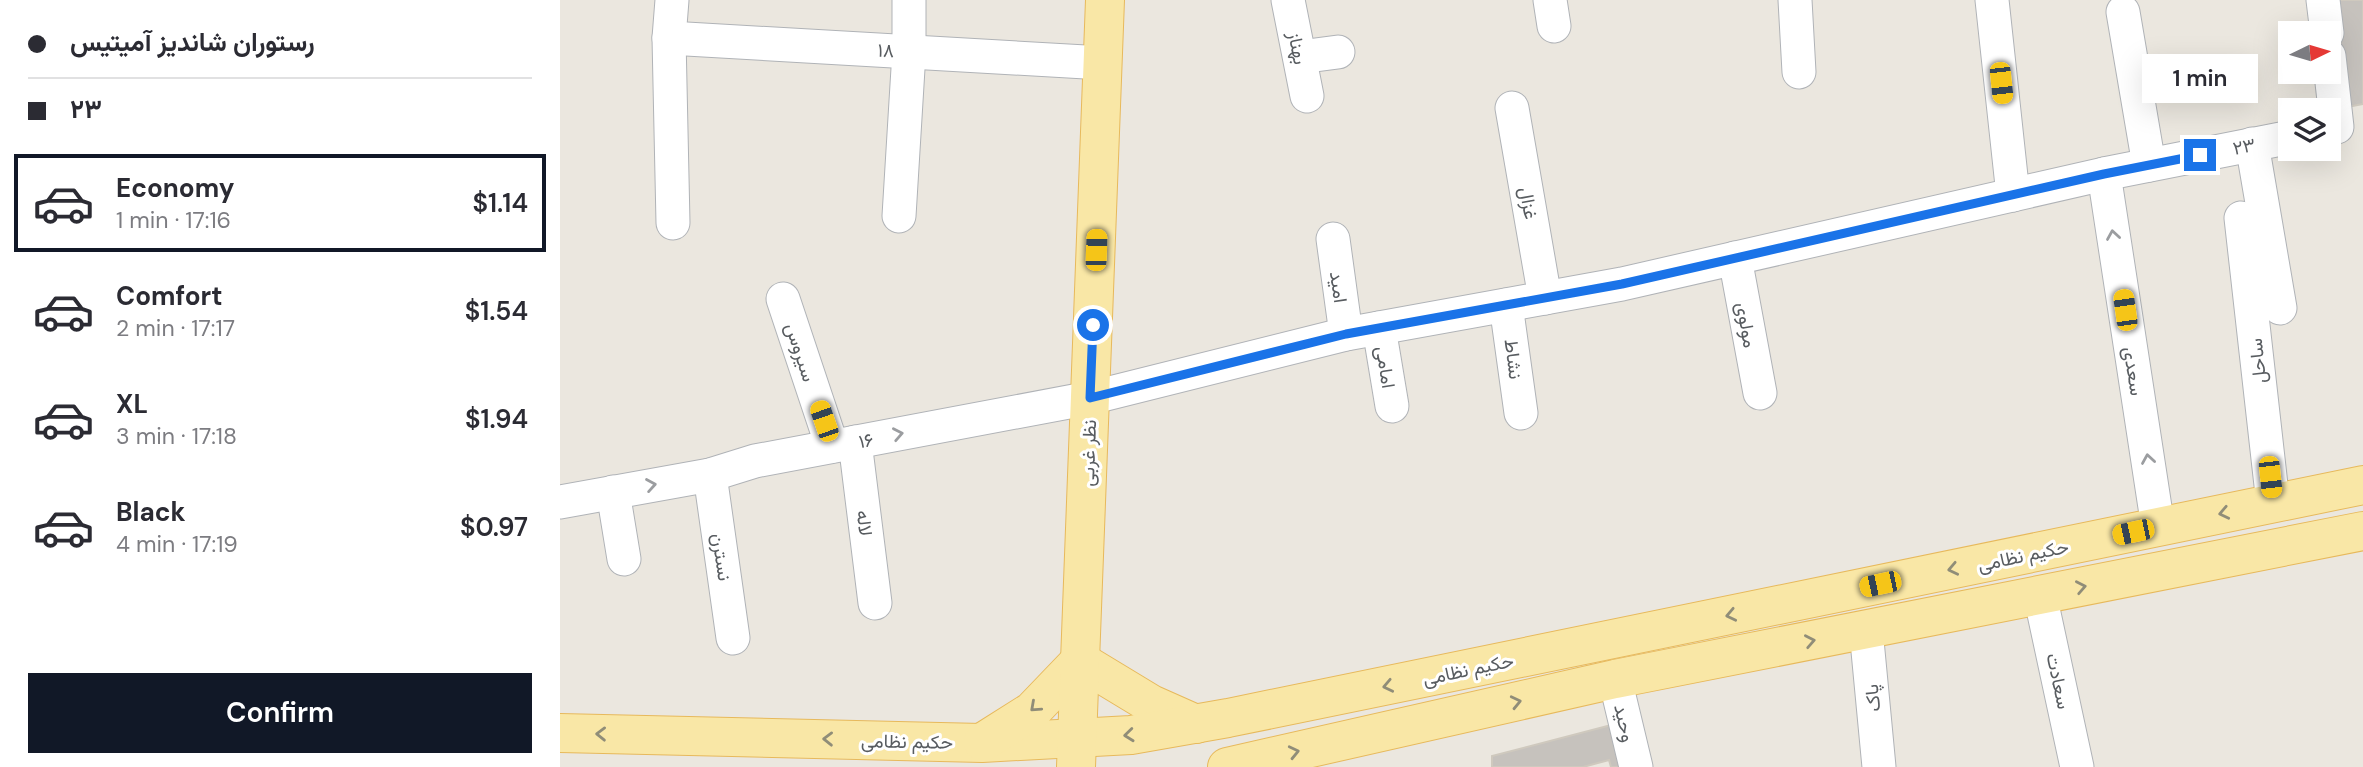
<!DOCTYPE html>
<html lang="en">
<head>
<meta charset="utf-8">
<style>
	body { margin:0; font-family:"DM Sans",Vazirmatn,sans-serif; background:#f7f7f7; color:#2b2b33; height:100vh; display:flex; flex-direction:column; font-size:26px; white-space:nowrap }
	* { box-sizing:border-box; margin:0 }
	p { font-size:23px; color:#7c7c81 }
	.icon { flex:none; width:38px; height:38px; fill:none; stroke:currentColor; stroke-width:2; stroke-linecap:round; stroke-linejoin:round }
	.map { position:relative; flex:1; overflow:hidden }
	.panel { display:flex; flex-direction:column; background:#fff; width:560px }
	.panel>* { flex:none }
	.hud { display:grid; align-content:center; height:154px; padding:0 28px; background:#fff }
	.needle { width:46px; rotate:85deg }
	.buttons { position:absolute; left:1718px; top:21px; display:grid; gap:14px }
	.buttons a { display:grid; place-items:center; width:63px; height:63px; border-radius:0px; background:#fff; box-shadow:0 7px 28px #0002; font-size:35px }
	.end { position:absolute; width:32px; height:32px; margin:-16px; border:9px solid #1a73e8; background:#fff; box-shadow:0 0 0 4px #fff }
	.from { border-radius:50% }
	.bubble { position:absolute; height:49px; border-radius:0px; background:#fff; box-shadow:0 7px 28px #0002; font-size:23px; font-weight:600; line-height:49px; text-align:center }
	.car { position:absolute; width:21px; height:42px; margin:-21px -10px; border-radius:9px; box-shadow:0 0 5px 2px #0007; background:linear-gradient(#f5c518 24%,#345 0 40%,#f5c518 0 76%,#345 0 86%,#f5c518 0) }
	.hud b { display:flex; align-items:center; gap:24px; height:66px; font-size:26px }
	.hud b+b { border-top:2px solid #e1e1e2 }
	.hud i { width:18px; height:18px; background:#2b2b33 }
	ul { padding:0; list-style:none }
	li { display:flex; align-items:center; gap:21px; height:98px; margin:0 14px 10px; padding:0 14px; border:4px solid transparent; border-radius:0px }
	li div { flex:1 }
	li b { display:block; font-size:26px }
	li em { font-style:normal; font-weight:600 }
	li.active { border-color:#111827 }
	li>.icon { width:63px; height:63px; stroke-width:1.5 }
	.cta { display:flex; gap:14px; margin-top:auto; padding:14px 28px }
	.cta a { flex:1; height:80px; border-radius:0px; background:#111827; color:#fff; font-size:28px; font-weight:600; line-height:80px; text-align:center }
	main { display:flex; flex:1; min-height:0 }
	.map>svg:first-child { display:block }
	.building { fill:#c6c2bd; stroke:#cfc9be; stroke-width:2 }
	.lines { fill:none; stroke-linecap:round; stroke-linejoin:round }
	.minor-casing { stroke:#b0b3b7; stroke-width:35 }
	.major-casing { stroke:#e7b95c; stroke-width:40 }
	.minor { stroke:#fff; stroke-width:33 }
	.major { stroke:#f9e7a6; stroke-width:38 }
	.oneway { stroke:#9b9da0 }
	.oneway2 { stroke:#908d78 }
	.route { stroke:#1a73e8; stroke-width:9 }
	.labels { text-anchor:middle; stroke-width:6; stroke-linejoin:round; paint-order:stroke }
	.street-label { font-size:19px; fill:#585c60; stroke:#fff }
</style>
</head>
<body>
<main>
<section class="panel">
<div class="hud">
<b><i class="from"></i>رستوران شاندیز آمیتیس</b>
<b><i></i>۲۳</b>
</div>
<ul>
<li class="active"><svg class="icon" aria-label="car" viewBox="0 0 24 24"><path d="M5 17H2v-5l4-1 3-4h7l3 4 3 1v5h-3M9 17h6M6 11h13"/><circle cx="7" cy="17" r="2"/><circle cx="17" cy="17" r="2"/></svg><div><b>Economy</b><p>1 min · 17:16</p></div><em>$1.14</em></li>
<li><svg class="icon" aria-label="car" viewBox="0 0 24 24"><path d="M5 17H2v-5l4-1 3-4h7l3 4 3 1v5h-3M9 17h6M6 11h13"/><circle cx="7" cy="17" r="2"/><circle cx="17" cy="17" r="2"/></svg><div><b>Comfort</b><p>2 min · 17:17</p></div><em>$1.54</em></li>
<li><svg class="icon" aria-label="car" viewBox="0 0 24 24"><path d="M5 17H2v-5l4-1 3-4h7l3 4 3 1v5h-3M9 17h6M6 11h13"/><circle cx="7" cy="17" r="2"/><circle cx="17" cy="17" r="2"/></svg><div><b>XL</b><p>3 min · 17:18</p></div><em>$1.94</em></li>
<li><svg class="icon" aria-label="car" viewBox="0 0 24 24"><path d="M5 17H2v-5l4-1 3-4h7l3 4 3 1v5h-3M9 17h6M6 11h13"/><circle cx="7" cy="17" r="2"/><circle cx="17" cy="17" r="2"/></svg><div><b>Black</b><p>4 min · 17:19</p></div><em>$0.97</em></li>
</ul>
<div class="cta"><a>Confirm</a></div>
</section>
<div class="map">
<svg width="1803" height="767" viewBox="0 0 1803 767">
	<rect width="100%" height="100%" fill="#ebe7df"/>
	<!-- building -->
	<g class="building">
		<path d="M1772,0H1803V104L1782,108Z"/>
		<path d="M1059,723L1070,767H1051L1049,760L1023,767H932V756Z"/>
	</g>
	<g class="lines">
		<defs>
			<g id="minor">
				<path d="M112,0L109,38L113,223"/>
				<path d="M728,0L747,96"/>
				<path d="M990,0L994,26"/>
				<path d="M1235,0L1239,72"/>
				<path d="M1432,0L1453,195"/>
				<path d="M1763,0L1767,33"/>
				<path d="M1563,12L1589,165"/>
				<path d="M109,38L543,63"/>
				<path d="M1769,56L1777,127"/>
				<path d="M740,57L778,52"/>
				<path d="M952,108L985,298"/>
				<path d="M1692,144L1720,308"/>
				<path d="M1544,174L1598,527"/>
				<path d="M339,216L349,52V0"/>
				<path d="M1681,218L1713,503"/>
				<path d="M773,239L786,334"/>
				<path d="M1175,258L1200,393"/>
				<path d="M223,299L272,446"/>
				<path d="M946,305L961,413"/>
				<path d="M819,328L832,406"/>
				<path d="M295,442L315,603"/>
				<path d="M150,475L173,638"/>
				<path d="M53,492L64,559"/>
				<path d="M0,502L150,475L195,461L530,398L786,334L1062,284L1544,174L1731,137"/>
				<path d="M1480,595L1517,767"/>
				<path d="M1306,630L1319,767"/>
				<path d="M1055,679L1076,767"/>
			</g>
			<g id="major">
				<path d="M520,661L591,704L636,724"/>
				<path d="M0,733L422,743L571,735L668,718L1803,485"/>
				<path d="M423,742L472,711L520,661"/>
				<path d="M516,767L545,0"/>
				<path d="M667,767L1055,679L1803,531"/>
			</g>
		</defs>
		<!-- minor casing -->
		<use href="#minor" class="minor-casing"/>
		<!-- major casing -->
		<use href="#major" class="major-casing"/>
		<!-- minor -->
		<use href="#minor" class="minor"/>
		<!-- major -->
		<use href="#major" class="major"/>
	</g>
	<!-- one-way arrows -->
	<defs><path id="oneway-chevron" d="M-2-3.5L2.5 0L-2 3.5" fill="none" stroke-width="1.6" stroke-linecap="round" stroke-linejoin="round" transform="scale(1.75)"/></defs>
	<g class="oneway">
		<use href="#oneway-chevron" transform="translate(1553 235) rotate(-99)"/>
		<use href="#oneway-chevron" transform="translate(338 434) rotate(-11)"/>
		<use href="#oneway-chevron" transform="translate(1588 459) rotate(-99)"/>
		<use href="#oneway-chevron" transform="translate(91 485) rotate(-10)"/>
	</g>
	<g class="oneway2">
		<use href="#oneway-chevron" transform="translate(1664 513) rotate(168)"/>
		<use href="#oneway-chevron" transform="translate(1393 569) rotate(168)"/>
		<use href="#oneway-chevron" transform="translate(1521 587) rotate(-11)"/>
		<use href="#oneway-chevron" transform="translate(1171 615) rotate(168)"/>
		<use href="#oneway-chevron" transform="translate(1250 641) rotate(-11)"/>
		<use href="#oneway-chevron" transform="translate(828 686) rotate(168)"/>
		<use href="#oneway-chevron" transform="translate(956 702) rotate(-13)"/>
		<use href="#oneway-chevron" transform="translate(475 707) rotate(138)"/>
		<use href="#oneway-chevron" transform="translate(41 734) rotate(-179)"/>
		<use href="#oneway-chevron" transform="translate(569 735) rotate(174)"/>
		<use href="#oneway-chevron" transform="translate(268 739) rotate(-179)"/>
		<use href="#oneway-chevron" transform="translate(734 752) rotate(-13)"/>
	</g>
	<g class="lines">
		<!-- route -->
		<path class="route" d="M533,325L530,398L786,334L1062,284L1544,174L1640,155"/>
	</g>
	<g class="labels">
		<!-- street labels -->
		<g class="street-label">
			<text transform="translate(738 48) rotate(79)" y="7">بهناز</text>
			<text transform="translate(326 50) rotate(3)" y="7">۱۸</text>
			<text transform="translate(1684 146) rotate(-11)" y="7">۲۳</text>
			<text transform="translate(969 203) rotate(80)" y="7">غزال</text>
			<text transform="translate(779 287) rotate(82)" y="7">امید</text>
			<text transform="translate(1187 325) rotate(80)" y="7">مولوی</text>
			<text transform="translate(241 352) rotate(72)" y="7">سیروس</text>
			<text transform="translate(954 359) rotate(83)" y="7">نشاط</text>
			<text transform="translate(1697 361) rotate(-96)" y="7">ساحل</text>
			<text transform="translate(826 367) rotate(81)" y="7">امامی</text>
			<text transform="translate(1574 371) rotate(81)" y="7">سعدی</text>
			<text transform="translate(306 440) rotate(-10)" y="7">۱۶</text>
			<text transform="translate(528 453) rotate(-88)" y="7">نظر غربی</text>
			<text transform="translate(305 523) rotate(83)" y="7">لاله</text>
			<text transform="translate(1463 555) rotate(-12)" y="7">حکیم نظامی</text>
			<text transform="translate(162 557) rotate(82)" y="7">نسترن</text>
			<text transform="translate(908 669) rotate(-12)" y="7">حکیم نظامی</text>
			<text transform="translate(1499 681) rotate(78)" y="7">سعادت</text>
			<text transform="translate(1312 698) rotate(-96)" y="7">پاک</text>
			<text transform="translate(1065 723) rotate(77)" y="7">وحید</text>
			<text transform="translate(347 741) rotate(1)" y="7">حکیم نظامی</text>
		</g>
	</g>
</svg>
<div class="buttons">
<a><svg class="needle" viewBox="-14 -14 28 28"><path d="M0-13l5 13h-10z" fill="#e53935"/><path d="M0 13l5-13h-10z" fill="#7c7c81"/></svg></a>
<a><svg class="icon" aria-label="layers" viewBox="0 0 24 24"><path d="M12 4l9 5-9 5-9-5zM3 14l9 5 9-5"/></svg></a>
</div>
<i class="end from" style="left:533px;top:325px"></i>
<i class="end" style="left:1640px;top:155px"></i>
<div class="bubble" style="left:1582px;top:54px;width:116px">1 min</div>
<i class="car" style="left:1441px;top:83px;rotate:174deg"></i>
<i class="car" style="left:536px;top:250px;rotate:2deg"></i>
<i class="car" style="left:1565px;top:310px;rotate:352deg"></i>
<i class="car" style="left:264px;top:421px;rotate:341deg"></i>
<i class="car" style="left:1710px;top:477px;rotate:174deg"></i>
<i class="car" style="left:1573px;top:532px;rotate:258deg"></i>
<i class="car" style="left:1320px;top:584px;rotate:258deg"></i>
</div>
</main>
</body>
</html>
